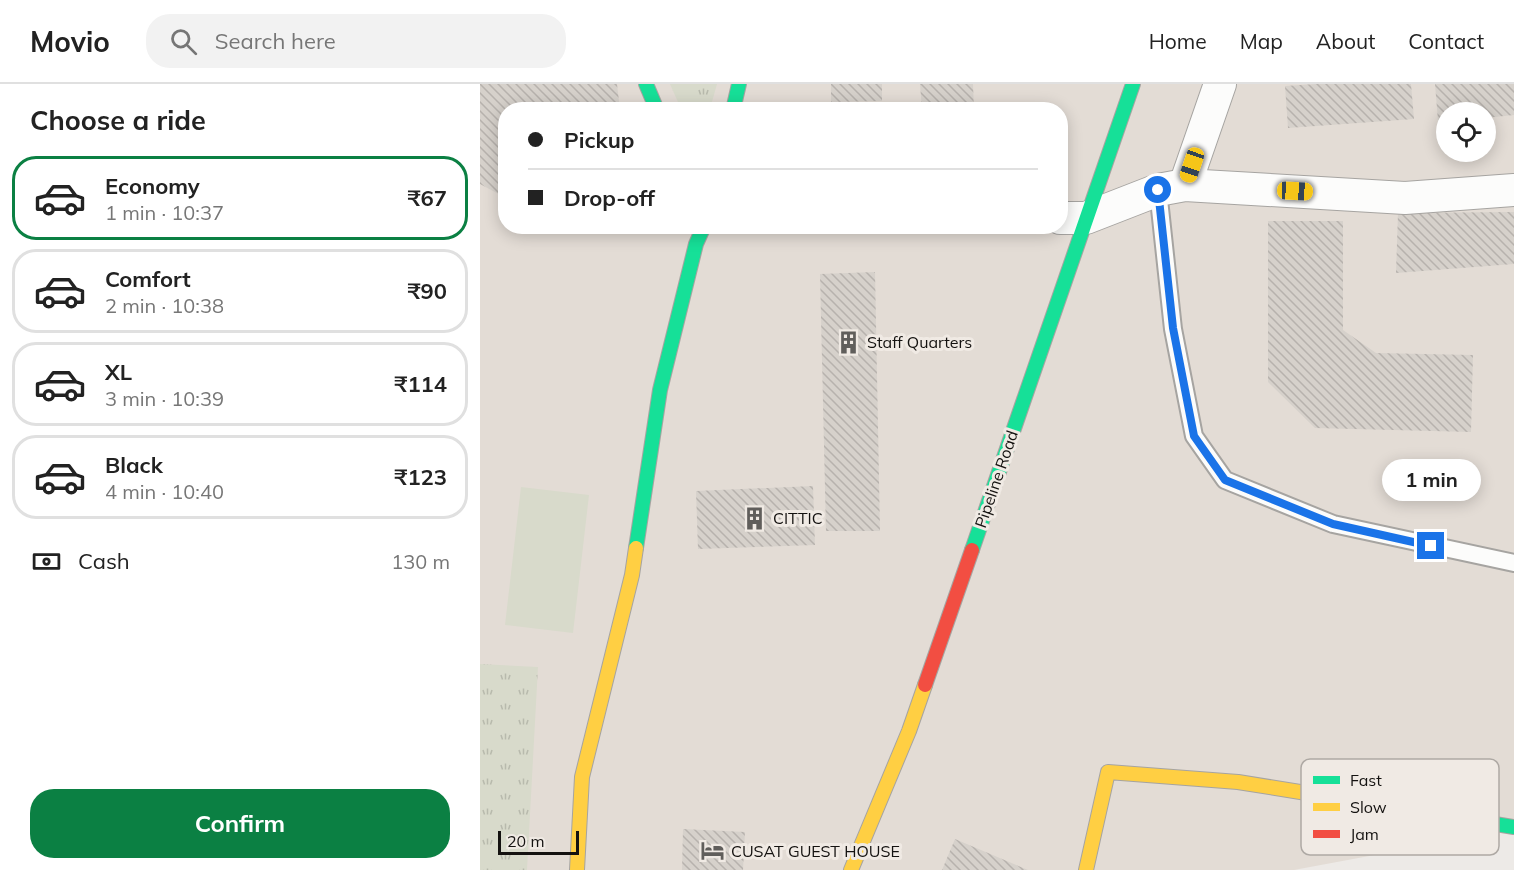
<!DOCTYPE html>
<html lang="en">
<head>
<meta charset="utf-8">
<style>
	body { margin:0; font-family:Mulish,sans-serif; background:#f2f2f2; color:#222; height:100vh; display:flex; flex-direction:column; font-size:22px; white-space:nowrap }
	* { box-sizing:border-box; margin:0 }
	p { font-size:20px; color:#767676 }
	.icon { flex:none; width:33px; height:33px; fill:none; stroke:currentColor; stroke-width:2; stroke-linecap:round; stroke-linejoin:round }
	.map { position:relative; flex:1; overflow:hidden }
	.drawer { display:flex; flex-direction:column; background:#fff; width:480px }
	.drawer>* { flex:none }
	.guide { position:absolute; left:18px; top:18px; width:570px; height:132px; border-radius:24px; box-shadow:0 3px 15px #0003; display:grid; align-content:center; height:132px; padding:0 30px; background:#fff }
	.fabs { position:absolute; left:956px; top:18px; display:grid; gap:12px }
	.fabs a { display:grid; place-items:center; width:60px; height:60px; border-radius:50%; background:#fff; box-shadow:0 3px 15px #0003; font-size:30px }
	.scale { position:absolute; left:18px; bottom:15px; width:81px; box-sizing:border-box; padding-left:6px; border:3px solid #141210; border-top:0; font-size:16px; line-height:21px; white-space:nowrap; color:#141210; -webkit-text-stroke:4px #f0eae4; paint-order:stroke }
	.end { position:absolute; width:27px; height:27px; margin:-14px; border:8px solid #1a73e8; background:#fff; box-shadow:0 0 0 3px #fff }
	.from { border-radius:50% }
	.bubble { position:absolute; height:42px; border-radius:21px; background:#fff; box-shadow:0 3px 15px #0003; font-size:20px; font-weight:700; line-height:42px; text-align:center }
	.car { position:absolute; width:18px; height:36px; margin:-18px -9px; border-radius:8px; box-shadow:0 0 4px 2px #0007; background:linear-gradient(#f5c518 24%,#345 0 40%,#f5c518 0 76%,#345 0 86%,#f5c518 0) }
	.guide b { display:flex; align-items:center; gap:21px; height:57px; font-size:22px }
	.guide b+b { border-top:2px solid #e0e0e0 }
	.guide i { width:15px; height:15px; background:#222 }
	ul { padding:0; list-style:none }
	li { display:flex; align-items:center; gap:18px; height:84px; margin:0 12px 9px; padding:0 18px; border:3px solid #e0e0e0; border-radius:24px }
	li div { flex:1 }
	li b { display:block; font-size:22px }
	li em { font-style:normal; font-weight:700 }
	li.current { border-color:#0b8043 }
	li>.icon { width:54px; height:54px; stroke-width:1.5 }
	h2 { padding:0 30px; font-size:27px; line-height:72px }
	.pay { display:flex; align-items:center; gap:15px; height:66px; padding:0 30px; font-size:22px }
	.pay p { margin-inline-start:auto }
	.primary-button { display:flex; gap:12px; margin-top:auto; padding:12px 30px }
	.primary-button a { flex:1; height:69px; border-radius:24px; background:#0b8043; color:#fff; font-size:24px; font-weight:700; line-height:69px; text-align:center }
	header { display:flex; align-items:center; gap:36px; box-sizing:border-box; height:84px; padding:0 30px; background:#fff; border-bottom:2px solid #e0e0e0 }
	header strong { font-size:28px }
	nav { display:flex; gap:33px; margin-inline-start:auto; font-size:21px }
	.search { width:420px; height:54px; background:#f2f2f2; display:flex; align-items:center; gap:15px; box-sizing:border-box; padding:0 21px; border-radius:24px; color:#767676; font-size:22px }
	main { display:flex; flex:1; min-height:0 }
	.map>svg:first-child { display:block }
	.built { fill:#e3dcd5; fill-rule:evenodd }
	.grass { fill:url(#grass-tufts) }
	.garden { fill:#d8dacb }
	.building { fill:url(#building-back-hatch) }
	.lines { fill:none; stroke-linecap:round; stroke-linejoin:round }
	.lane-casing { stroke:#a6a4a1; stroke-width:20 }
	.street-casing { stroke:#a6a4a1; stroke-width:34 }
	.fast-casing { stroke:#a6a4a1; stroke-width:16 }
	.slow-casing { stroke:#a6a4a1; stroke-width:16 }
	.jam-casing { stroke:#a6a4a1; stroke-width:16 }
	.lane { stroke:#fcfcfb; stroke-width:16 }
	.street { stroke:#fcfcfb; stroke-width:32 }
	.fast { stroke:#16e098; stroke-width:14 }
	.slow { stroke:#ffcf43; stroke-width:14 }
	.jam { stroke:#f24e42; stroke-width:14 }
	.route { stroke:#1a73e8; stroke-width:8 }
	.labels { text-anchor:middle; stroke-width:6; stroke-linejoin:round; paint-order:stroke }
	.poi-label { font-size:16px; fill:#141210; stroke:#f0eae4; text-anchor:start }
	.street-label { font-size:16px; fill:#141210; stroke:#f0eae4 }
	.key { fill:#f0eae4; stroke:#aea9a4; stroke-width:1.5 }
	.key-label { font-size:16px; fill:#141210 }
</style>
</head>
<body>
<header>
<strong>Movio</strong>
<div class="search"><svg class="icon" aria-label="search" viewBox="0 0 24 24"><circle cx="10" cy="10" r="6"/><path d="M15 15l6 6"/></svg>Search here</div>
<nav><a>Home</a><a>Map</a><a>About</a><a>Contact</a></nav>
</header>
<main>
<section class="drawer">
<h2>Choose a ride</h2>
<ul>
<li class="current"><svg class="icon" aria-label="car" viewBox="0 0 24 24"><path d="M5 17H2v-5l4-1 3-4h7l3 4 3 1v5h-3M9 17h6M6 11h13"/><circle cx="7" cy="17" r="2"/><circle cx="17" cy="17" r="2"/></svg><div><b>Economy</b><p>1 min · 10:37</p></div><em>₹67</em></li>
<li><svg class="icon" aria-label="car" viewBox="0 0 24 24"><path d="M5 17H2v-5l4-1 3-4h7l3 4 3 1v5h-3M9 17h6M6 11h13"/><circle cx="7" cy="17" r="2"/><circle cx="17" cy="17" r="2"/></svg><div><b>Comfort</b><p>2 min · 10:38</p></div><em>₹90</em></li>
<li><svg class="icon" aria-label="car" viewBox="0 0 24 24"><path d="M5 17H2v-5l4-1 3-4h7l3 4 3 1v5h-3M9 17h6M6 11h13"/><circle cx="7" cy="17" r="2"/><circle cx="17" cy="17" r="2"/></svg><div><b>XL</b><p>3 min · 10:39</p></div><em>₹114</em></li>
<li><svg class="icon" aria-label="car" viewBox="0 0 24 24"><path d="M5 17H2v-5l4-1 3-4h7l3 4 3 1v5h-3M9 17h6M6 11h13"/><circle cx="7" cy="17" r="2"/><circle cx="17" cy="17" r="2"/></svg><div><b>Black</b><p>4 min · 10:40</p></div><em>₹123</em></li>
</ul>
<div class="pay"><svg class="icon" aria-label="cash" viewBox="0 0 24 24"><path d="M3 7h18v10H3z"/><circle cx="12" cy="12" r="2"/></svg>Cash<p>130 m</p></div>
<div class="primary-button"><a>Confirm</a></div>
</section>
<div class="map">
<svg width="1034" height="786" viewBox="0 0 1034 786">
	<defs>
		<pattern id="grass-tufts" width="24" height="20" patternUnits="userSpaceOnUse" patternTransform="scale(1.5)"><rect width="24" height="20" fill="#d8dacb"/><path d="M3 7l-1-3M5 7V3M7 7l1-3M15 17l-1-3M17 17v-4M19 17l1-3" fill="none" stroke="#b8baad"/></pattern>
		<pattern id="building-back-hatch" width="6" height="6" patternUnits="userSpaceOnUse" patternTransform="scale(1.5)"><rect width="6" height="6" fill="#d6d1cb"/><path d="M-1 5l2 2M0 0l6 6M5-1l2 2" fill="none" stroke="#b7b2ad"/></pattern>
	</defs>
	<rect width="100%" height="100%" fill="#edeae7"/>
	<!-- built -->
	<path class="built" d="M0,0H1034V745L814,786H0ZM26,26H580V142H26ZM966,28H1005V68H966Z"/>
	<!-- grass -->
	<g class="grass">
		<path d="M190,0H237L230,25H201Z"/>
		<path d="M0,580L58,583L47,786H0Z"/>
	</g>
	<!-- garden -->
	<path class="garden" d="M41,403L109,411L93,549L25,541Z"/>
	<!-- building -->
	<g class="building">
		<path d="M0,0H137L140,26H26V114L0,100Z"/>
		<path d="M351,0H402V17L351,18Z"/>
		<path d="M440,0H493L494,26H442Z"/>
		<path d="M836,0H931L934,35L808,44L805,2Z"/>
		<path d="M955,0H1034V31L1005,34V28H966V37H958Z"/>
		<path d="M1034,128V180L916,189L918,129Z"/>
		<path d="M788,137H863V246L896,269L993,271L991,348L835,344L788,298Z"/>
		<path d="M395,188L400,447H346L340,190Z"/>
		<path d="M333,402L335,461L218,465L216,407Z"/>
		<path d="M203,745L265,748L263,786H202Z"/>
		<path d="M475,755L548,786H462Z"/>
	</g>
	<g class="lines">
		<defs>
			<path id="lane" d="M678,106L693,245L714,352L745,396L853,440L1034,479"/>
			<g id="street">
				<path d="M705,101L740,0"/>
				<path d="M580,134H606L678,106L705,101L925,114L1034,106"/>
			</g>
			<g id="fast">
				<path d="M166,0L177,26"/>
				<path d="M253,26L259,0"/>
				<path d="M156,464L180,306L216,160L224,142"/>
				<path d="M492,466L653,0"/>
				<path d="M907,722L1034,743"/>
			</g>
			<g id="slow">
				<path d="M97,786L102,693L152,491L156,464"/>
				<path d="M371,786L429,647L445,601"/>
				<path d="M606,786L628,688L758,698L907,722"/>
			</g>
			<path id="jam" d="M445,601L492,466"/>
		</defs>
		<!-- lane casing -->
		<use href="#lane" class="lane-casing"/>
		<!-- street casing -->
		<use href="#street" class="street-casing"/>
		<!-- fast casing -->
		<use href="#fast" class="fast-casing"/>
		<!-- slow casing -->
		<use href="#slow" class="slow-casing"/>
		<!-- jam casing -->
		<use href="#jam" class="jam-casing"/>
		<!-- lane -->
		<use href="#lane" class="lane"/>
		<!-- street -->
		<use href="#street" class="street"/>
		<!-- fast -->
		<use href="#fast" class="fast"/>
		<!-- slow -->
		<use href="#slow" class="slow"/>
		<!-- jam -->
		<use href="#jam" class="jam"/>
	</g>
	<g class="lines">
		<!-- route -->
		<path class="route" d="M678,106L693,244L714,352L745,396L853,440L951,462"/>
	</g>
	<!-- icons -->
	<defs>
		<symbol id="building-bare" viewBox="-9 -9 18 18"><path d="M-4-6H4V6H1V3H-1V6H-4ZM-2.5-4.3h1.7v1.8h-1.7ZM.8-4.3h1.7v1.8H.8ZM-2.5-1h1.7V.8h-1.7ZM.8-1h1.7V.8H.8Z" fill="#605e5b" stroke="#f0eae4" stroke-width="2.5" paint-order="stroke"/></symbol>
		<symbol id="hotel-bare" viewBox="-9 -9 18 18"><path d="M-6-4.5h1.5V1H6V5H4.5V3h-9V5H-6ZM-4 0a1.8 1.8 0 1 1 3.6 0ZM.5 0V-2.5h3Q6-2.5 6 0Z" fill="#605e5b" stroke="#f0eae4" stroke-width="2.5" paint-order="stroke"/></symbol>
	</defs>
	<g fill-rule="evenodd">
		<use href="#building-bare" x="352" y="242" width="33" height="33"/>
		<use href="#building-bare" x="258" y="418" width="33" height="33"/>
		<use href="#hotel-bare" x="216" y="750" width="33" height="33"/>
	</g>
	<g class="labels">
		<!-- poi labels -->
		<g class="poi-label">
			<text x="387" y="264">Staff Quarters</text>
			<text x="293" y="440">CITTIC</text>
			<text x="251" y="773">CUSAT GUEST HOUSE</text>
		</g>
		<!-- street labels -->
		<g class="street-label">
			<text transform="translate(516 395) rotate(-71)" y="6">Pipeline Road</text>
		</g>
	</g>
	<!-- legend -->
	<rect x="821" y="675" width="198" height="96" rx="9" class="key"/>
	<rect x="833" y="692" width="27" height="8" fill="#16e098"/>
	<rect x="833" y="719" width="27" height="8" fill="#ffcf43"/>
	<rect x="833" y="746" width="27" height="8" fill="#f24e42"/>
	<g class="key-label">
		<text x="870" y="702">Fast</text>
		<text x="870" y="729">Slow</text>
		<text x="870" y="756">Jam</text>
	</g>
</svg>
<div class="fabs">
<a><svg class="icon" aria-label="locate" viewBox="0 0 24 24"><circle cx="12" cy="12" r="6"/><path d="M12 2v4M12 18v4M2 12h4M18 12h4"/></svg></a>
</div>
<div class="scale">20 m</div>
<i class="end from" style="left:678px;top:106px"></i>
<i class="end" style="left:951px;top:462px"></i>
<div class="bubble" style="left:902px;top:375px;width:99px">1 min</div>
<i class="car" style="left:712px;top:81px;rotate:199deg"></i>
<i class="car" style="left:815px;top:107px;rotate:93deg"></i>
<div class="guide">
<b><i class="from"></i>Pickup</b>
<b><i></i>Drop-off</b>
</div>
</div>
</main>
</body>
</html>
